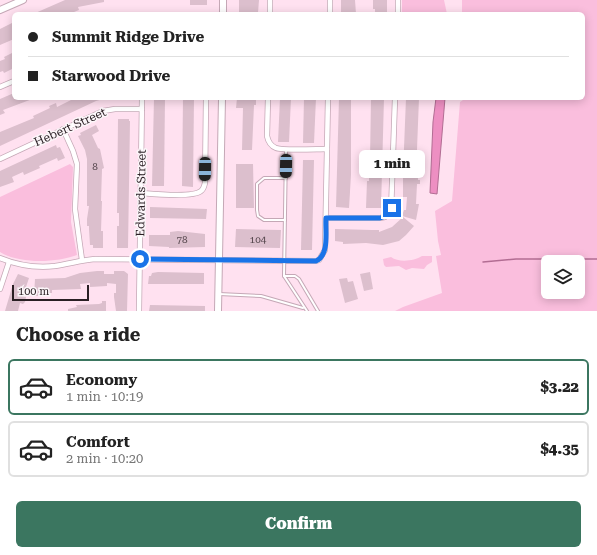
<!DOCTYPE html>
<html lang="en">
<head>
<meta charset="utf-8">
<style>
	body { margin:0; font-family:"Roboto Serif",serif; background:#f2f2f2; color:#222; height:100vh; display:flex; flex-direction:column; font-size:15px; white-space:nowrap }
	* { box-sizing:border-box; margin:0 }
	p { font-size:13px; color:#767676 }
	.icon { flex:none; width:22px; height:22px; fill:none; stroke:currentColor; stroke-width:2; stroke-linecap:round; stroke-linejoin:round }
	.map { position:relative; height:311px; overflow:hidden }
	.details { display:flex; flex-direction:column; background:#fff; flex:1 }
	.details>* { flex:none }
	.top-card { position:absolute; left:12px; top:12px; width:573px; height:88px; border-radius:6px; box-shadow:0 2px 10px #0003; display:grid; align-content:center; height:88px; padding:0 16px; background:#fff }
	.fabs { position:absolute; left:541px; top:255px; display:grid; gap:8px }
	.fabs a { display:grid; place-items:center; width:44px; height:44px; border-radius:6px; background:#fff; box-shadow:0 2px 10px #0003; font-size:20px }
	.scale { position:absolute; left:12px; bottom:10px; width:77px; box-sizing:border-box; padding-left:4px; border:2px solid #2a1f24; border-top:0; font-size:11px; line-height:14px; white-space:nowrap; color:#2a1f24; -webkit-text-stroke:3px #fcf6f9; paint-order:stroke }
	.end { position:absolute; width:18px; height:18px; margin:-9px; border:5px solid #1a73e8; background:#fff; box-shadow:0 0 0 2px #fff }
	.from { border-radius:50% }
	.bubble { position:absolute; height:28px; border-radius:6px; background:#fff; box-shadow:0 2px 10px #0003; font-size:13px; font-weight:800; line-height:28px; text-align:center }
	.car { position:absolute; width:12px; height:24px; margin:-12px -6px; border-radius:5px; box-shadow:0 0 3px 1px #0007; background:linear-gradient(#222 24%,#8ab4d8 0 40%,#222 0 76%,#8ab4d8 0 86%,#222 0) }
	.top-card b { display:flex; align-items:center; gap:14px; height:38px; font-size:15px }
	.top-card b+b { border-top:1px solid #e0e0e0 }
	.top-card i { width:10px; height:10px; background:#222 }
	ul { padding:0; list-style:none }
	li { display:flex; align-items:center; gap:12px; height:56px; margin:0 8px 6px; padding:0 8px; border:2px solid #e0e0e0; border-radius:6px }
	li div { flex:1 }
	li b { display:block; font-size:15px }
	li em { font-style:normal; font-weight:800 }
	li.on { border-color:#3b7660 }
	li>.icon { width:36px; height:36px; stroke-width:1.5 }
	h2 { padding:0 16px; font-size:18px; line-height:48px }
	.cta { display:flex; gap:8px; margin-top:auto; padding:8px 16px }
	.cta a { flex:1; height:46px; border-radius:6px; background:#3b7660; color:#fff; font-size:16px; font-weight:800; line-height:46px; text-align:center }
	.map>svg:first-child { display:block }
	.green { fill:#fabedd; fill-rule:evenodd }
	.water { fill:#ed8fc2; stroke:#b26d93 }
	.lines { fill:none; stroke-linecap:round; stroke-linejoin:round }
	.stream { stroke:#b26d93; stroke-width:1.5 }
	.building { fill:#dcbfcd }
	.lane-casing { stroke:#c5a8b6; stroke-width:4 }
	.street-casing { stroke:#c5a8b6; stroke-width:6 }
	.secondary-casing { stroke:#c5a8b6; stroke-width:8 }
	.lane { stroke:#fff; stroke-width:2 }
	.street { stroke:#fff; stroke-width:4.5 }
	.secondary { stroke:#fff; stroke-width:6 }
	.route { stroke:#1a73e8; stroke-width:5 }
	.labels { text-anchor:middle; stroke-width:3; stroke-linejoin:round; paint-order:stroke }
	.number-label { font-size:10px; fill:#56474e }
	.street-label { font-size:12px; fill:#2a1f24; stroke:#fcf6f9 }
</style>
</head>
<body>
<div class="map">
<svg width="597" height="311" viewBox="0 0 597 311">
	<rect width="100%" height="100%" fill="#ffe1f0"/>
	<!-- green -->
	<g class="green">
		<path d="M402,0H444L447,14H402Z"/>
		<path d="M462,0H597V311H395L403,307L442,293L436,256L441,255L438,241L435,211L452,201L460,102L466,98H583V14H465L462,13ZM548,262H578V292H548Z"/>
		<path d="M70,164L73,167L71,222L77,255C56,263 19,264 0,252V197Z"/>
		<path d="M422,256H432V262L427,265L424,269L412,268L406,270L399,266L386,267L384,265L383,259L391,257C399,263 414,261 422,256Z"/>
	</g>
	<!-- water -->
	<path class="water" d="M436,98H445L437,194L430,193L433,122Z"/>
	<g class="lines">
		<!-- stream -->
		<path class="stream" d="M483,262L516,259H597"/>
	</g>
	<!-- building -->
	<g class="building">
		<path d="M65,0H104V2L78,7L79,10L69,14H33Z"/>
		<rect x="190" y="0" width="17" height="5"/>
		<path d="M239,0H259L258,13L239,14Z"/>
		<path d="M341,0H355L356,14H341Z"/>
		<path d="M373,0H387V14H375V9H373Z"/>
		<path d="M14,22V39L0,45V29Z"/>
		<path d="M14,52V68L4,73L3,71L0,72V61L5,59L4,57Z"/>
		<path d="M14,93V98H35L3,110L5,113L0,115V99Z"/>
		<path d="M70,98H103V99L96,101L0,146V132L34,118L33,116L50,108L49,106L56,103L57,107L71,100Z"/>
		<path d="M154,98H165L164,186H152Z"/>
		<path d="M183,98H194L193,187L182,186Z"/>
		<path d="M237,98L256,100V105H254L252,150H242L243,108H236Z"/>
		<path d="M280,98H291L289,142H278Z"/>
		<path d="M304,98H316L314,143H303Z"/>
		<path d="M339,98H351V175L349,208L336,207Z"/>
		<path d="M371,98H384L381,208H366L367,181H369V164H367V160H370Z"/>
		<path d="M406,98H419L417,149L418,180H420V184H417L416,204H419L416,220L402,216L404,210H406L407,197H403V173Z"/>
		<path d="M118,119H129V121H130L128,248H117V226H119V213H117Z"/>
		<path d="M96,125L99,131L92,135L98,148L100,149L104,168L102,169L101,201H102L101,231H103V248H93V245H90L89,229V226H87V219L89,206H87V159L85,150L78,136L81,135L80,133Z"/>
		<path d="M56,145L57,148L60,147L65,158L58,161L57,158L39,166L40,168L24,175L23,172L12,177L14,182L0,187V171Z"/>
		<path d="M303,160H314L312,250H301Z"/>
		<path d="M236,164H253L254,208H236Z"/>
		<path d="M150,207L207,209L206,219L150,218Z"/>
		<path d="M403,217L414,226L406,235L399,241L383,245L366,243L343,244V242L335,241V229L372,230H379V232L392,227Z"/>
		<path d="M236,229L281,230L280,248L235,247Z"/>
		<path d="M178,231L205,234V247L169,248V247L149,246V235H170V232Z"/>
		<path d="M97,271H104V274H114V271H124L128,274L127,311H116L114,297V293H116V284L107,283V286L90,287V283L80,284L81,289L52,290V293H42L38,296H34L35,279L65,278L80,273Z"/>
		<path d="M158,272L204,273V284H148L149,276H151L152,273Z"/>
		<path d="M370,272L373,289L364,291L360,274Z"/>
		<path d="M18,274L29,278L23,296L26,297L25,302L23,304L20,303L18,311H5L13,284Z"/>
		<path d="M347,278L348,282L353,281L358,299L345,303L339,279Z"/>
		<path d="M102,301H106V311H68V309L77,307L76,305L99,304L102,303Z"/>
		<path d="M150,305L205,306V311H149Z"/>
	</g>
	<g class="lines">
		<defs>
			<g id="lane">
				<path d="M286,151L284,276L307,311"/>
				<path d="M285,220H264L258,216L257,210V184L264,178H286"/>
				<path d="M284,276H295L299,279L318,311"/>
				<path d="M219,294L261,296L303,308"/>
			</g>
			<g id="street">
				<path d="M270,14V0"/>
				<path d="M330,14V0"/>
				<path d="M398,14V0"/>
				<path d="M0,87L14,81"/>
				<path d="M268,98L267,136C268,141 271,146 276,148C283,151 317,149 327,149"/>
				<path d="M63,129L73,151L77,164L75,209L82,260"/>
				<path d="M0,159L103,111L115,109H142"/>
				<path d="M141,193C153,194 193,198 201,191C204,189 204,186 205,183L206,98"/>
				<path d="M326,218H380L385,217L391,212L395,98"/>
				<path d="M0,258C17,265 36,268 55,266C69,264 82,260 95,259L316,261L319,260L325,250L328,98"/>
				<path d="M0,289L9,262"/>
				<path d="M139,311L142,98"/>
			</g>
			<g id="secondary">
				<path d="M0,10L23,0"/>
				<path d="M223,14V0"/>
				<path d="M218,311L222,98"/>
			</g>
		</defs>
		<!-- lane casing -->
		<use href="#lane" class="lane-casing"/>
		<!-- street casing -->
		<use href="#street" class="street-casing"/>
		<!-- secondary casing -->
		<use href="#secondary" class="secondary-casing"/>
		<!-- lane -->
		<use href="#lane" class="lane"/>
		<!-- street -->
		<use href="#street" class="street"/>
		<!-- secondary -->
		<use href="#secondary" class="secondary"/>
	</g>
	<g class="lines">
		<!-- route -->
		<path class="route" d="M140,259L316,261C330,255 325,230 326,218H380L389,215L392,208"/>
	</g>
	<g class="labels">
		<!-- number labels -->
		<g class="number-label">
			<text x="95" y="170">8</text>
			<text x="182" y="243">78</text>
			<text x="258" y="243">104</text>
		</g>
		<!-- street labels -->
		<g class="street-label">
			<text transform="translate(70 127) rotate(-24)" y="4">Hebert Street</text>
			<text transform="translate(141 193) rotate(-89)" y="4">Edwards Street</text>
		</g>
	</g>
</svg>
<div class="fabs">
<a><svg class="icon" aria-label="layers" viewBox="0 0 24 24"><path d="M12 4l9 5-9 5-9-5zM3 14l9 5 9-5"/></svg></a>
</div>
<div class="scale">100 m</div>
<i class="end from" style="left:140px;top:259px"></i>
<i class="end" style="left:392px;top:208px"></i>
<div class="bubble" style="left:359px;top:150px;width:66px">1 min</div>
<i class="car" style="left:286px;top:166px;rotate:181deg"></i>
<i class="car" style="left:205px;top:169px;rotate:181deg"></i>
<div class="top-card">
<b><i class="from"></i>Summit Ridge Drive</b>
<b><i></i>Starwood Drive</b>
</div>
</div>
<section class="details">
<h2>Choose a ride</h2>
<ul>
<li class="on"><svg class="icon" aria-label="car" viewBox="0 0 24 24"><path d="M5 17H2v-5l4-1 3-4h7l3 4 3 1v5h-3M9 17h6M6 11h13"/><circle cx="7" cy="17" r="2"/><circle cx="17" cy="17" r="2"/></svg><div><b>Economy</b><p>1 min · 10:19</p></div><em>$3.22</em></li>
<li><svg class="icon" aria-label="car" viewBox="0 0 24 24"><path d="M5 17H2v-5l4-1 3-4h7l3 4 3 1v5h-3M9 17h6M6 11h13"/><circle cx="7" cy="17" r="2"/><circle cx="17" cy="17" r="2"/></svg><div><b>Comfort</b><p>2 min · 10:20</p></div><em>$4.35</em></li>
</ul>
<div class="cta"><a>Confirm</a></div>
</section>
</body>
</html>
